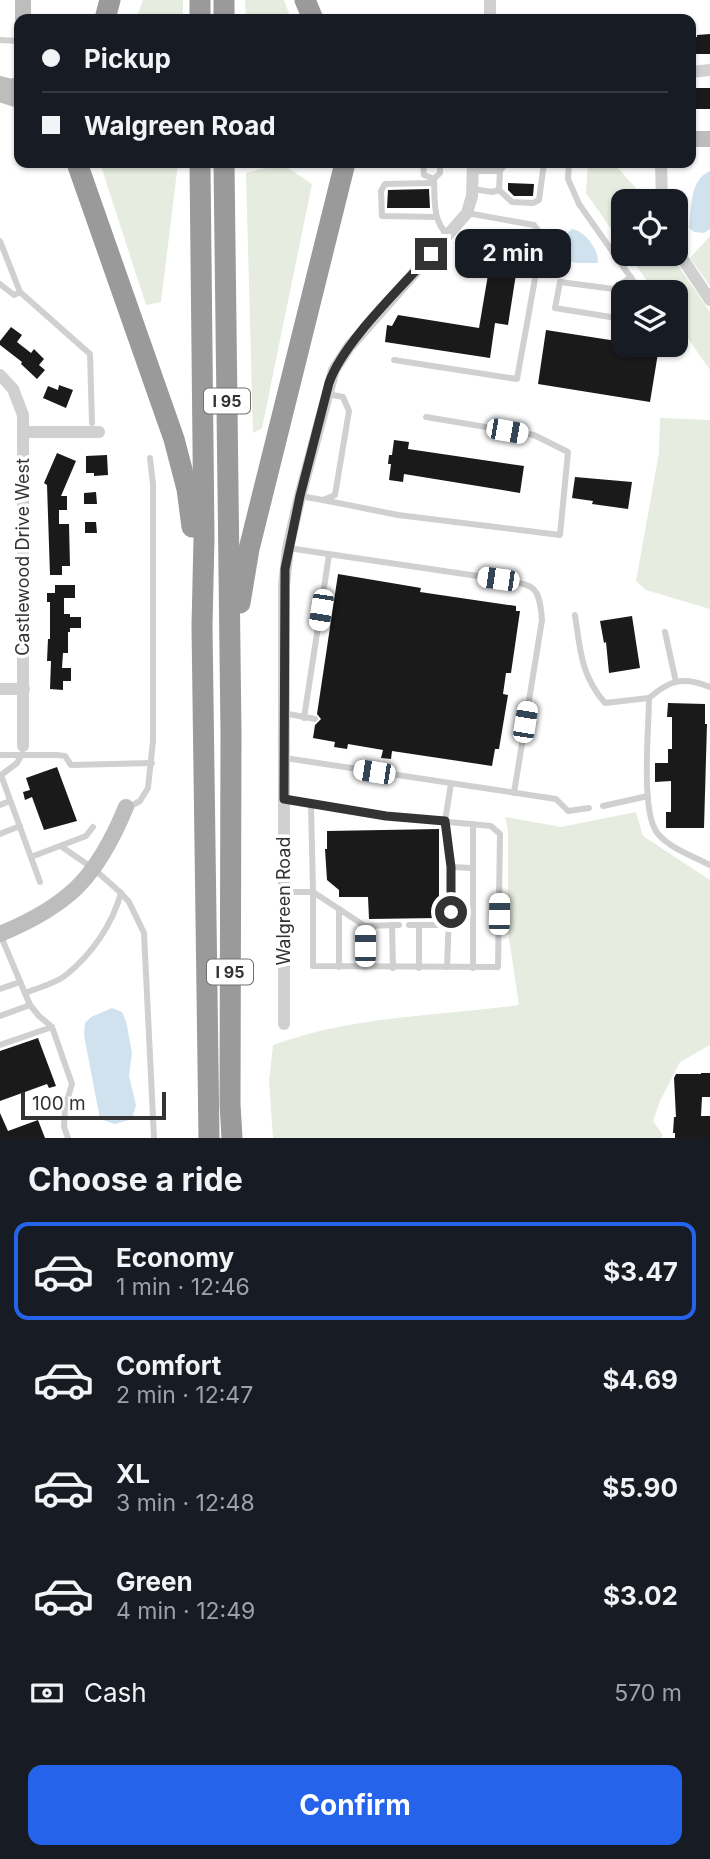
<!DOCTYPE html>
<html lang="en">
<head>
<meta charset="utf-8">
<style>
	body { margin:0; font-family:Inter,sans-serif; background:#242831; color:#f1f3f6; height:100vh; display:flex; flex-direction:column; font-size:26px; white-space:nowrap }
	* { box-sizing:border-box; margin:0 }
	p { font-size:23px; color:#9ea1a6 }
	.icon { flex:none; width:38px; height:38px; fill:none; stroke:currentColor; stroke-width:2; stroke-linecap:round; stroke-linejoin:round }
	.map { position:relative; height:1138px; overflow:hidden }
	.drawer { display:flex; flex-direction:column; background:#171b24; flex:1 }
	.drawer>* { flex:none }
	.hud { position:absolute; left:14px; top:14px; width:682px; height:154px; border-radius:14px; box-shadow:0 2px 5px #0004; display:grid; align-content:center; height:154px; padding:0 28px; background:#171b24 }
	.fabs { position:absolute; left:611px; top:189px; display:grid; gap:14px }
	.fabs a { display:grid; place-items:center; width:77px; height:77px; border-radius:14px; background:#171b24; box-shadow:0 2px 5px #0004; font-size:35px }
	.scale { position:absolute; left:21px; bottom:18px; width:145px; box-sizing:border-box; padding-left:7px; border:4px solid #333; border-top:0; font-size:19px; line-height:24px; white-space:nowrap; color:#333; -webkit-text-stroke:5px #fff; paint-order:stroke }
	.end { position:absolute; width:32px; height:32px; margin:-16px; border:9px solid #333; background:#fff; box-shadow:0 0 0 4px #fff }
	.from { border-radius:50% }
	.bubble { position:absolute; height:49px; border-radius:14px; background:#171b24; box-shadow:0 2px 5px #0004; font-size:23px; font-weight:700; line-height:49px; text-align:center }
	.car { position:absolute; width:21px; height:42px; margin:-21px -10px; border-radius:9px; box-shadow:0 0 5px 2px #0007; background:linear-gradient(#fff 24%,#345 0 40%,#fff 0 76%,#345 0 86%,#fff 0) }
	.hud b { display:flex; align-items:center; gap:24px; height:66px; font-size:26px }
	.hud b+b { border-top:2px solid #363941 }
	.hud i { width:18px; height:18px; background:#f1f3f6 }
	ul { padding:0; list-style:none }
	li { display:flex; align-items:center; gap:21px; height:98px; margin:0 14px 10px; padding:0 14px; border:4px solid transparent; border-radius:14px }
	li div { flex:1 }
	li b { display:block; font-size:26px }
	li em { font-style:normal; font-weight:700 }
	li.active { border-color:#2563eb }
	li>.icon { width:63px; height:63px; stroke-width:1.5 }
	h2 { padding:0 28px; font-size:32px; line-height:84px }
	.pay { display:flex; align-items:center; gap:18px; height:77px; padding:0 28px; font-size:26px }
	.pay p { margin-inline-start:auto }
	.cta { display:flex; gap:14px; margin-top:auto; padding:14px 28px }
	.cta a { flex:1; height:80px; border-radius:14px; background:#2563eb; color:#fff; font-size:28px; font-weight:700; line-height:80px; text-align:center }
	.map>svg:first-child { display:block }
	.green { fill:#e6ecdf }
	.water { fill:#cfe2ee }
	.building { fill:#1a1a1a }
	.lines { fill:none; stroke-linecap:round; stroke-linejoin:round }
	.lane { stroke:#d0d0d0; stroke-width:6 }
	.street { stroke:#d0d0d0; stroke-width:12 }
	.secondary { stroke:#bdbdbd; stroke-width:16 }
	.highway { stroke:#9a9a9a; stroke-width:21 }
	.route { stroke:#333; stroke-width:9 }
	.labels { text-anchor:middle; stroke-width:7; stroke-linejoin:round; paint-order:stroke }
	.shield { fill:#fff; stroke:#707070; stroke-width:2 }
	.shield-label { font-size:16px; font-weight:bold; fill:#333 }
	.street-label { font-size:18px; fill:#333; stroke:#fff }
</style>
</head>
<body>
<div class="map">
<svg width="710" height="1138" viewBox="0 0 710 1138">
	<rect width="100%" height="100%" fill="#fff"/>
	<!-- green -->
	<g class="green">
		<path d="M143,0H183V19H136Z"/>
		<path d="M245,0H284L291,19H246Z"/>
		<path d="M100,163H135L152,167L178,163L161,302L146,305Z"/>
		<path d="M588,163L616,166L642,195L644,201H623V246L586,193Z"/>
		<path d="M282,164L312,184L262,428L253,433L246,173Z"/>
		<path d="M710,236V286L690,258Z"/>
		<path d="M628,254H670L710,312V370L676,321V292H655Z"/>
		<path d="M660,418L710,420V609L646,590L636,581L659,453Z"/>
		<path d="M636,812L643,836L710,880V1045L680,1062L660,1101L653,1121L662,1134V1138H273L269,1081L273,1045C353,1016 435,1016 519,1005L508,932V830L505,817L561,827Z"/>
	</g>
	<!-- water -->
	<g class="water">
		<path d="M710,171V229L704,233L694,232L689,228C692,208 689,180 710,171Z"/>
		<path d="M572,229C585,231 599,250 598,263H576L563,259L566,234Z"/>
		<path d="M112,1008L122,1012L126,1021L132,1053L129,1076L136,1105L132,1119L115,1124L100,1119L84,1035L85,1023L91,1017Z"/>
	</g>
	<!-- building -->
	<g class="building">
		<path d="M710,34V54H691V37H697V35Z"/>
		<rect x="691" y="88" width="19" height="21"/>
		<path d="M508,183L534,184L533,196H514L508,190Z"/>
		<path d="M429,189L430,208H387L388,190Z"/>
		<path d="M495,230L503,238L499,252L519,255L508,325L495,323L490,358L385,342L387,325L392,326L398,315L479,328L492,251L486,245L484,238L488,232Z"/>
		<path d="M11,327L22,335L17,342L31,353L34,349L44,359L39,365L45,370L37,379L21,364L22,362L0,345V341Z"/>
		<path d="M546,330L623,342V345L659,347L650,402L538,384Z"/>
		<path d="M59,385L73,390L66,408L43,398L48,386L58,390Z"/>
		<path d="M394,440L409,442L408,449L524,466L520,493L404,474L403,482L389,480L391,464H388L389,455H392Z"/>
		<path d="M57,453L76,461L61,496H67V510H59V524H69L70,566H62V575H50L47,485L44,483Z"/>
		<path d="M107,455L108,475L94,476V473H86V456Z"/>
		<path d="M575,477L632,482L628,509L592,504L593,501L572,498Z"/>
		<path d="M96,492L97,504H84V493Z"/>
		<path d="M85,522H96L97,533H85Z"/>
		<path d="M338,574L421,588L420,592L516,606V611H520L511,673H506L503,694L508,695L499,749H495L492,766L392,751L391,759L381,758L383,750L348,744L347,749L334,747L335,742L313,738L315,725L321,719L317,714Z"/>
		<path d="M55,585H75V598H64V614H70V617H81V628H70V632H68V653H63L62,668H71V681H63V690L50,689L51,661H47L48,639H50V602H47V593H55Z"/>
		<path d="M632,616L640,668L609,673L606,642L604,643L600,621Z"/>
		<path d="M668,703L705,704V724H707L704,828H666V812H671V781L655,782V763H668V749H672V717H667Z"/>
		<path d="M57,767L77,821L44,830L32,797L25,800L23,792L30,790L26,778Z"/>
		<path d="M439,829V918L369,919L368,897H339V890L327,880L325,849H327V831Z"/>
		<path d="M38,1038L56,1086L49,1088L47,1084L0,1101V1051Z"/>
		<path d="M701,1073H710V1097H702L701,1116H710V1138H675V1133H673L674,1117H676L674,1078L676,1074H701Z"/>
		<path d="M0,1113L8,1131L38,1120L45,1138H0Z"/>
	</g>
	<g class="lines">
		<!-- lane -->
		<g class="lane">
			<path d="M0,40L19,41"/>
			<path d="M423,163L424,175L434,179"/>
			<path d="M440,163V173L434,179C435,199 432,221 448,235"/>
			<path d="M569,163L568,179L579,204L641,292"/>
			<path d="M473,171H500L506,163"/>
			<path d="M434,183L385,184L381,191L382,216L436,217"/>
			<path d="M473,189L492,192L499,190L512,202L533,203L539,200L544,163"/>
			<path d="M499,190L500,171"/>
			<path d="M0,241L20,292L90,354L92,423"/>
			<path d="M0,284L14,295L20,292"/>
			<path d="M623,319L555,308L560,282L614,289L631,277"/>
			<path d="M676,341L679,347"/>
			<path d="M394,360L517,379L540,251L541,234L534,225L467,213"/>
			<path d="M300,496L323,500L335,495L349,411L343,397L328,394"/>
			<path d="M323,500L398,515L560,535L568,452L534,435L426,417"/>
			<path d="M288,548L498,579C533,586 539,582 542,620L514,793"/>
			<path d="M575,615C580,649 581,676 605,703L649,698C649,728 640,813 658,834C671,849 693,856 710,865"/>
			<path d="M665,632L676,682"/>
			<path d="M649,698C670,680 683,676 710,687"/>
			<path d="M283,713L315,719"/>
			<path d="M304,718L329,555"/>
			<path d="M22,754L17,763L1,775L40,882"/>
			<path d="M0,755H57L65,756L71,765L152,763"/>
			<path d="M285,758L556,799L568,811L589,808"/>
			<path d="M283,799L386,816L491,826L500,834L498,967L313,966V892H284"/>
			<path d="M311,804L313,892L365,926L399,925"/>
			<path d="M0,805L10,801"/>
			<path d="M603,806L648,796"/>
			<path d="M129,807L140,801L148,788L153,741V484L150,458"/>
			<path d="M473,824V968"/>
			<path d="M0,834L20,826"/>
			<path d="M62,847L94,869L121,893L129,902L144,933L154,1138"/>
			<path d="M31,857L86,836L93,827"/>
			<path d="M451,867L472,868"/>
			<path d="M339,909V967"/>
			<path d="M451,912L472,913"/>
			<path d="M392,925L393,968"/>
			<path d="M409,925H450"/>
			<path d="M419,925V968"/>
			<path d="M0,934L30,1005L39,1016L52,1027L72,1084L65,1107L64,1127L68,1138"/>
			<path d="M365,967V926"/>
			<path d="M447,967L451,867L445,821L451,784"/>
			<path d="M0,989L20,982"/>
			<path d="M25,993C37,988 55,984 66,975C92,954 112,925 121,893"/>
			<path d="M0,1016L30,1005"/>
			<path d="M0,1045L52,1027"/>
		</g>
		<!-- street -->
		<g class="street">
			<path d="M490,0V19"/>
			<path d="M691,72L710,70"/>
			<path d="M661,163L662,201"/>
			<path d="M676,249L710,300"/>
			<path d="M0,375L13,389L23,415V746"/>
			<path d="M23,432H99"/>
			<path d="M0,689H24"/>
			<path d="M284,1024V586L288,548L300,496L334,370L349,347L467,213L472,196L473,163"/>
		</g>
		<!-- secondary -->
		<g class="secondary">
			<path d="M23,0V19"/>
			<path d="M0,84L12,87L19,84"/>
			<path d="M0,94L19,100"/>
			<path d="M691,139H710"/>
			<path d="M0,934C70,905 97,877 126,807"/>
		</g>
		<!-- highway -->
		<g class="highway">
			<path d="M200,0V19"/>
			<path d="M224,0V19"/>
			<path d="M305,0L313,19"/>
			<path d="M105,19L110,0"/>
			<path d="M77,163L174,439L187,489L192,527"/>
			<path d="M200,163L204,538L202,626L209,1138"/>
			<path d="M224,163L231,733L230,1104L232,1138"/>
			<path d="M240,603L249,549L345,163"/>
		</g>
	</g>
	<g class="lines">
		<!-- route -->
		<path class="route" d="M431,254C401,288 343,342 329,383L300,496L285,569L284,799L386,816L445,821L451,867V912"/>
	</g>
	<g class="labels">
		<!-- shield labels -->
		<g class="shield">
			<rect x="204" y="388.5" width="46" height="25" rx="5"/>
			<rect x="207" y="959.5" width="46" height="25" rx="5"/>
		</g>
		<g class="shield-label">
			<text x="227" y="407">I 95</text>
			<text x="230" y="978">I 95</text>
		</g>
		<!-- street labels -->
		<g class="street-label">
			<text transform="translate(23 557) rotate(-90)" y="6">Castlewood Drive West</text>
			<text transform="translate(284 901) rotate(-90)" y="6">Walgreen Road</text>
		</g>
	</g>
</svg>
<div class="fabs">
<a><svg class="icon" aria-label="locate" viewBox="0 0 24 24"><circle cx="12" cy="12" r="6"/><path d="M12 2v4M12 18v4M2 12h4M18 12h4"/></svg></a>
<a><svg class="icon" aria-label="layers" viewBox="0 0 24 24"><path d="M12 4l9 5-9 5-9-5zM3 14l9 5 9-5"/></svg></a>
</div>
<div class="scale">100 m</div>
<i class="end from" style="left:451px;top:912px"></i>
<i class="end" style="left:431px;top:254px"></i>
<div class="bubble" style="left:455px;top:229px;width:116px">2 min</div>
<i class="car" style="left:507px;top:431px;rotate:100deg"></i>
<i class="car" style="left:498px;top:579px;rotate:278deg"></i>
<i class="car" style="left:321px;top:610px;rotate:189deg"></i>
<i class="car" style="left:525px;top:722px;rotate:9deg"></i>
<i class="car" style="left:374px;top:772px;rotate:279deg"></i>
<i class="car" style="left:499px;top:914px;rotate:1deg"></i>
<i class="car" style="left:365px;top:946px;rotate:0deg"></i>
<div class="hud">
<b><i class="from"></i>Pickup</b>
<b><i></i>Walgreen Road</b>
</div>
</div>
<section class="drawer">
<h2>Choose a ride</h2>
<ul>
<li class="active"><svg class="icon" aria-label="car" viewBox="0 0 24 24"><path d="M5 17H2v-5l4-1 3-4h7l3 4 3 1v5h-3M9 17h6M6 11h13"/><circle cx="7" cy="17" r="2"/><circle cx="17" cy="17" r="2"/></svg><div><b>Economy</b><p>1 min · 12:46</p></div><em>$3.47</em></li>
<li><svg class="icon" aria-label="car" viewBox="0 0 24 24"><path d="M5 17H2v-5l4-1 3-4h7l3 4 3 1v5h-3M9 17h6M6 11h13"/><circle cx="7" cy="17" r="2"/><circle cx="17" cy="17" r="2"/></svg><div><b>Comfort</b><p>2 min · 12:47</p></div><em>$4.69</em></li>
<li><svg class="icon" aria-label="car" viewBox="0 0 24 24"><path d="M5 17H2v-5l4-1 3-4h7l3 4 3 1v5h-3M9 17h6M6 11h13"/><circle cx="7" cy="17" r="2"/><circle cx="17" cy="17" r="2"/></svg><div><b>XL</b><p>3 min · 12:48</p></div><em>$5.90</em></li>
<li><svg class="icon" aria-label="car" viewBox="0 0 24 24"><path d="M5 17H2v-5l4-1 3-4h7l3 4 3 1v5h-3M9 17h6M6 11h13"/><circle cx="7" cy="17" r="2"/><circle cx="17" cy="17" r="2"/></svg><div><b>Green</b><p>4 min · 12:49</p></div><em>$3.02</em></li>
</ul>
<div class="pay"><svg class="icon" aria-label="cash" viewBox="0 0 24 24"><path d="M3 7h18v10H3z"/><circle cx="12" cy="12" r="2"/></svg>Cash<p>570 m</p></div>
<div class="cta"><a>Confirm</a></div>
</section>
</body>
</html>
